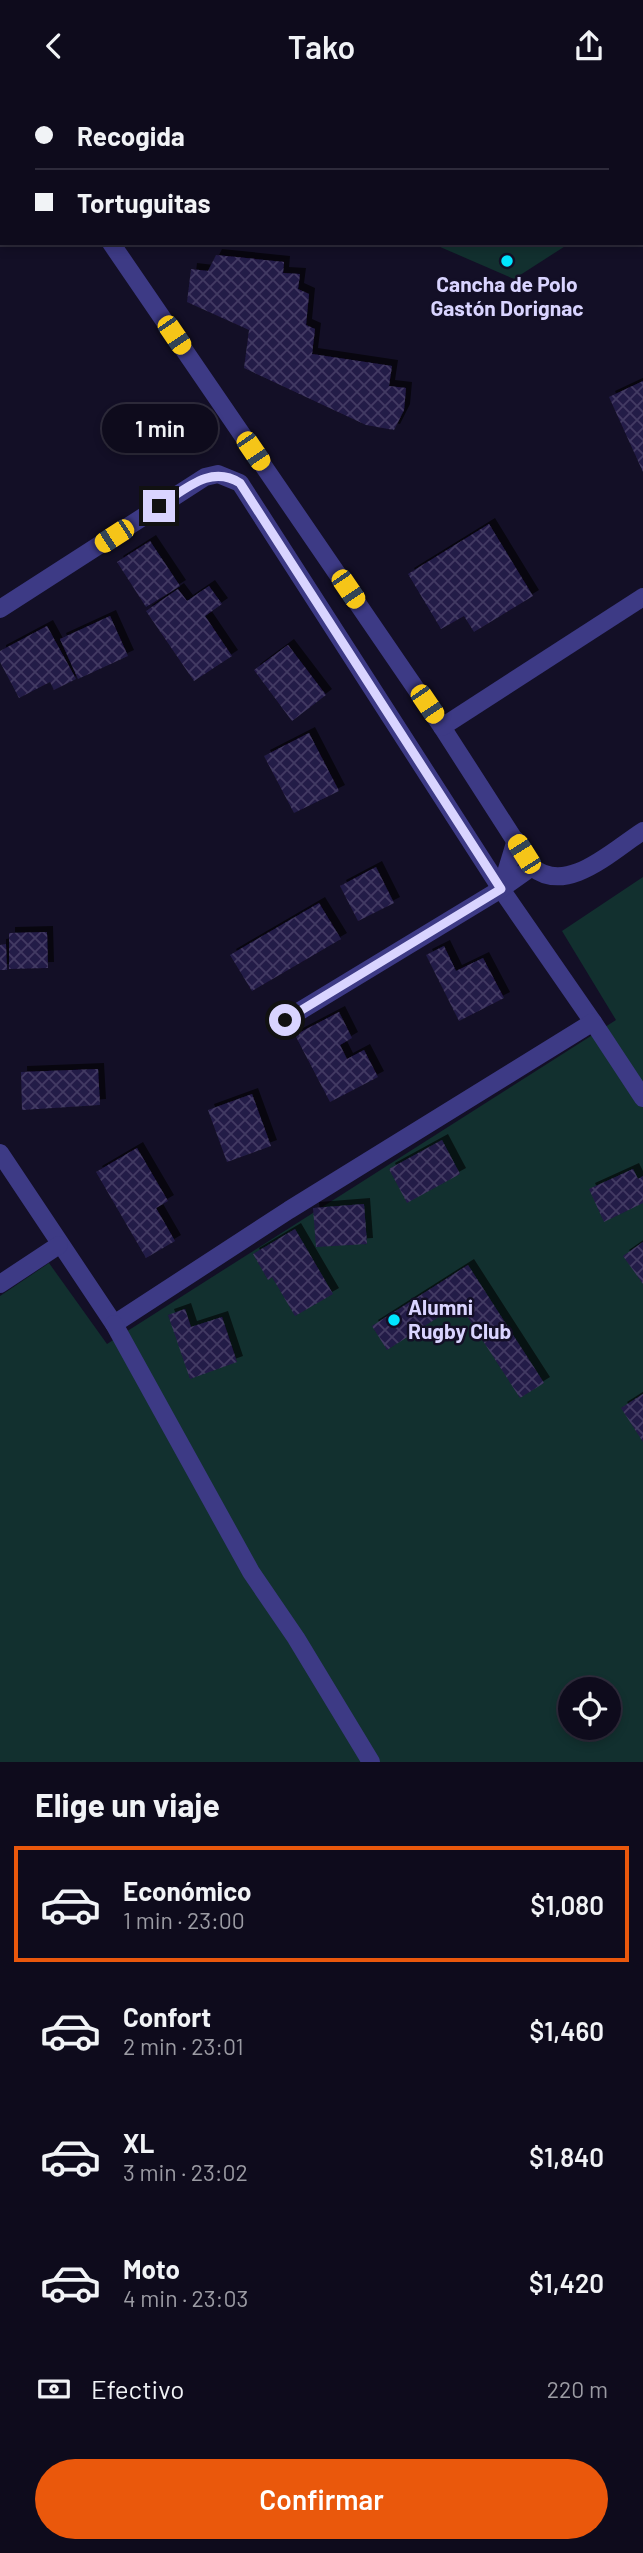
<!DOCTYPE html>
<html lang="es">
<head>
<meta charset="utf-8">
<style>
	body { margin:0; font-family:Barlow,sans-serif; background:#171425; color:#f1f3f6; height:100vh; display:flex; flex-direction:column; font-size:26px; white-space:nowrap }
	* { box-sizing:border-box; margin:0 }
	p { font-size:23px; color:#9b9ba3 }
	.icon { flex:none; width:38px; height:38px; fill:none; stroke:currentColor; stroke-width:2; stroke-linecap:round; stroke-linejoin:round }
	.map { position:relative; height:1671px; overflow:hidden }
	.sheet { display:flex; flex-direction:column; background:#0e0b1c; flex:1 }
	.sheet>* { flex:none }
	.hud { position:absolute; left:0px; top:0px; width:644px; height:154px; box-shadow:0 4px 10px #0003,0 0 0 2px #2e2b3b; display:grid; align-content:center; height:154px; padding:0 35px; background:#0e0b1c }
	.tools { position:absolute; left:558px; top:1586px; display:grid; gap:14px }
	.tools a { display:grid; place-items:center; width:63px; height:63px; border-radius:50%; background:#0e0b1c; box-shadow:0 4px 10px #0003,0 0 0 2px #2e2b3b; font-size:35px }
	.end { position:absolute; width:32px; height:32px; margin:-16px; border:9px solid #d9d4ff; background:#111; box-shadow:0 0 0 4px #111 }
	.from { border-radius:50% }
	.bubble { position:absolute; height:49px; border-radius:24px; background:#0e0b1c; box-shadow:0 4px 10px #0003,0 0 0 2px #2e2b3b; font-size:23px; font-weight:600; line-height:49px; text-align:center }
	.car { position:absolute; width:21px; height:42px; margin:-21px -10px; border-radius:9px; box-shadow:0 0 5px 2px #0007; background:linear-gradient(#f5c518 24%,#345 0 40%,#f5c518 0 76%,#345 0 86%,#f5c518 0) }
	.hud b { display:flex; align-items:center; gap:24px; height:66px; font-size:26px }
	.hud b+b { border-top:2px solid #2e2b3b }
	.hud i { width:18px; height:18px; background:#f1f3f6 }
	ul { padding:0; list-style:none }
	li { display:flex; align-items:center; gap:21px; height:116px; margin:0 14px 10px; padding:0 21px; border:4px solid transparent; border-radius:0px }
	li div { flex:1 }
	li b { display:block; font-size:26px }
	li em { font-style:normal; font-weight:600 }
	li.selected { border-color:#ea580c }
	li>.icon { width:63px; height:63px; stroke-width:1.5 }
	h2 { padding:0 35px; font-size:32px; line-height:84px }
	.pay { display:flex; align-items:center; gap:18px; height:77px; padding:0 35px; font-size:26px }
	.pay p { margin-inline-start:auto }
	.cta { display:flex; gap:14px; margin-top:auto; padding:14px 35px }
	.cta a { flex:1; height:80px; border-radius:42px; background:#ea580c; color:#fff; font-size:28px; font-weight:600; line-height:80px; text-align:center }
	header { display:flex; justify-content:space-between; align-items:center; height:91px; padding:0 35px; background:#0e0b1c; font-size:32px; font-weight:600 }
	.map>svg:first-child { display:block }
	.pitch { fill:#12302f; fill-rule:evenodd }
	.building { fill:url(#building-cross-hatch); filter:url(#shadow) }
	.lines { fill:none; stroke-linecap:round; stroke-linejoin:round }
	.minor { stroke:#3d3a85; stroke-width:18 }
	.route { stroke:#d9d4ff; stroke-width:9 }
	.poi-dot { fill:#00e5ff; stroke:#130f26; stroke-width:2.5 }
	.labels { text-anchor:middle; stroke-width:5; stroke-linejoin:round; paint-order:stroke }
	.poi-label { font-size:21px; font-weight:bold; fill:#d9d4ff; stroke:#130f26 }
</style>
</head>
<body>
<header><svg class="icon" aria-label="back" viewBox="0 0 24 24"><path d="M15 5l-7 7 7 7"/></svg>Tako<svg class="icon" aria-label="share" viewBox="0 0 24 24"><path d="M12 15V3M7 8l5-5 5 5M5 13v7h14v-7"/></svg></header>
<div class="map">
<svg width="643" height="1671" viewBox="0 0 643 1671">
	<defs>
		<pattern id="building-cross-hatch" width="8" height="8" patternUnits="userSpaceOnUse" patternTransform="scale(1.75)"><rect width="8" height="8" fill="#241b47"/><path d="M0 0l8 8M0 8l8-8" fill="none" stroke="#433b63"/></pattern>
		<filter id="shadow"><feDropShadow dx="6" dy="-6" stdDeviation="0" flood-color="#0009"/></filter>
	</defs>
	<rect width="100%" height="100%" fill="#130f26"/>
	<!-- pitch -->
	<g class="pitch">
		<path d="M323,0H643V105L642,2Z"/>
		<path d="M431,152H570L514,188Z"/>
		<path d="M643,786V1671H0V1205L49,1172L107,1253L616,929L562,840ZM570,1598H609V1636H570Z"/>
	</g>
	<!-- building -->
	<g class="building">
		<path d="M216,164L284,171L283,182L300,183L298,198L309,203L306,234L315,238L312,263L392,275L389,295L406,297L404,319L394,339L366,334L244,277L249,239L187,211L191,178L208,180Z"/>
		<path d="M643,290V381L609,306Z"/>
		<path d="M489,433L533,505L474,541L464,525L441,538L408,483Z"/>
		<path d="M150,450L180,495L146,516L117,471Z"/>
		<path d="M209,495L222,513L205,525L232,565L194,590L146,520L178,498L187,510Z"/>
		<path d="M110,525L128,565L78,588L60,548Z"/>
		<path d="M47,535L76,588L54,599L50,591L19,607L0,571V560Z"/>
		<path d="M288,554L326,604L292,630L254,579Z"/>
		<path d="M309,642L339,700L294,722L264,665Z"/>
		<path d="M376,776L394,812L358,830L340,795Z"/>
		<path d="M319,812L341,848L252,900L230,864Z"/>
		<path d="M47,841L48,877L9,878V842Z"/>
		<path d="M6,853L7,879H0V854Z"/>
		<path d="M444,855L456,880L483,867L504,907L459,930L426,864Z"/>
		<path d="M339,921L352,947L340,954L347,968L364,959L378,986L330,1011L295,944Z"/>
		<path d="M98,978L100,1014L22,1019L21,981Z"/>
		<path d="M252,1003L271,1055L227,1071L208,1019Z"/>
		<path d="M442,1049L460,1083L407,1112L389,1078Z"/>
		<path d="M137,1057L168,1110L156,1117L175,1150L146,1167L96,1081Z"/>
		<path d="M633,1078L638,1088L643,1085V1112L604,1131L589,1098Z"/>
		<path d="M364,1113L367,1153L316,1156L313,1117Z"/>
		<path d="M295,1138L333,1203L295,1225L272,1186L268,1189L253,1163Z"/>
		<path d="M643,1151V1193L623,1165Z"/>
		<path d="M468,1174L544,1292L520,1307L459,1213L387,1259L372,1235Z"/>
		<path d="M185,1218L191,1236L222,1226L237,1271L190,1288L168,1224Z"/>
		<path d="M643,1303V1351L621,1317Z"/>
	</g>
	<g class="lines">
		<!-- minor -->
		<g class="minor">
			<path d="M7,0L8,2"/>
			<path d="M111,152L442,636L532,776C567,805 613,759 643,740"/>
			<path d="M0,518L205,386L218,383L240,392L501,798L593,931"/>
			<path d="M442,636L643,506"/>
			<path d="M516,749L501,798L532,776"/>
			<path d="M285,929L501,798"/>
			<path d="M0,1062L114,1233L289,1119L593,931L643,1007"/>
			<path d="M0,1193L59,1154"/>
			<path d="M114,1233L251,1481L296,1547L371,1671"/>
		</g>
	</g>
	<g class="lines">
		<!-- route -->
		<path class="route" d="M159,415C185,399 210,373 240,392L501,798L285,929"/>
	</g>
	<!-- markers -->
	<g class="poi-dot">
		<circle cx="507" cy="170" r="7"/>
		<circle cx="394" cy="1229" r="7"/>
	</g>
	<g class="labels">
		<!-- poi labels -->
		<g class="poi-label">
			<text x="507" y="201">Cancha de Polo<tspan x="507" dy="24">Gastón Dorignac</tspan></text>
			<text x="408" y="1224" text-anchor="start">Alumni<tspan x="408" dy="24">Rugby Club</tspan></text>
		</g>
	</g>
</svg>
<div class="tools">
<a><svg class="icon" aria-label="locate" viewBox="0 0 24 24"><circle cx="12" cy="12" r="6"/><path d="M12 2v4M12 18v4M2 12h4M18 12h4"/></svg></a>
</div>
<i class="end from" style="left:285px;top:929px"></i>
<i class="end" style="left:159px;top:415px"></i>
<div class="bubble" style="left:102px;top:313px;width:116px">1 min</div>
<i class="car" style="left:174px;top:244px;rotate:146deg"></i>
<i class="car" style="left:253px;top:360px;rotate:146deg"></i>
<i class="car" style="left:114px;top:445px;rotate:237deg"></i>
<i class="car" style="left:348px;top:498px;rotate:146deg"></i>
<i class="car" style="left:427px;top:613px;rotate:146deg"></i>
<i class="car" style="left:524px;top:763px;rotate:328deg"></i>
<div class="hud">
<b><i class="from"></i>Recogida</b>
<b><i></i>Tortuguitas</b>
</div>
</div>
<section class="sheet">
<h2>Elige un viaje</h2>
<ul>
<li class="selected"><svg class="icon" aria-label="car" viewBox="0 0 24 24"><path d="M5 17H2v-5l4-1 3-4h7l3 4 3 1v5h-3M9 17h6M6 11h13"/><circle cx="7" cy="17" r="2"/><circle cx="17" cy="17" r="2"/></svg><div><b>Económico</b><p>1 min · 23:00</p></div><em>$1,080</em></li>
<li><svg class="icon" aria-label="car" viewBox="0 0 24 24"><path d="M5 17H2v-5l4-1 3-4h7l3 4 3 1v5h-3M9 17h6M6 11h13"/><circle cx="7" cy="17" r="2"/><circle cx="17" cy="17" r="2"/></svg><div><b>Confort</b><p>2 min · 23:01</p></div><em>$1,460</em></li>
<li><svg class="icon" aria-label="car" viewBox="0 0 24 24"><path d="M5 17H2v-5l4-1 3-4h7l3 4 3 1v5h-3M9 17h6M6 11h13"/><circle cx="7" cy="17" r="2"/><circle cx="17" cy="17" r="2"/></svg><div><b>XL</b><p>3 min · 23:02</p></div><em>$1,840</em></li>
<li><svg class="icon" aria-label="car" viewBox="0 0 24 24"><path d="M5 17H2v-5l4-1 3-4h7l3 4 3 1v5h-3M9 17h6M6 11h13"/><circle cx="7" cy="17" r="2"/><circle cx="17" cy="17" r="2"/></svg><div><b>Moto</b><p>4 min · 23:03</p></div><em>$1,420</em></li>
</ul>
<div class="pay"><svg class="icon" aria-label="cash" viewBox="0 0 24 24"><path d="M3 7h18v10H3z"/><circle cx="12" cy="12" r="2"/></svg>Efectivo<p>220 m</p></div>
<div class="cta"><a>Confirmar</a></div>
</section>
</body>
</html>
